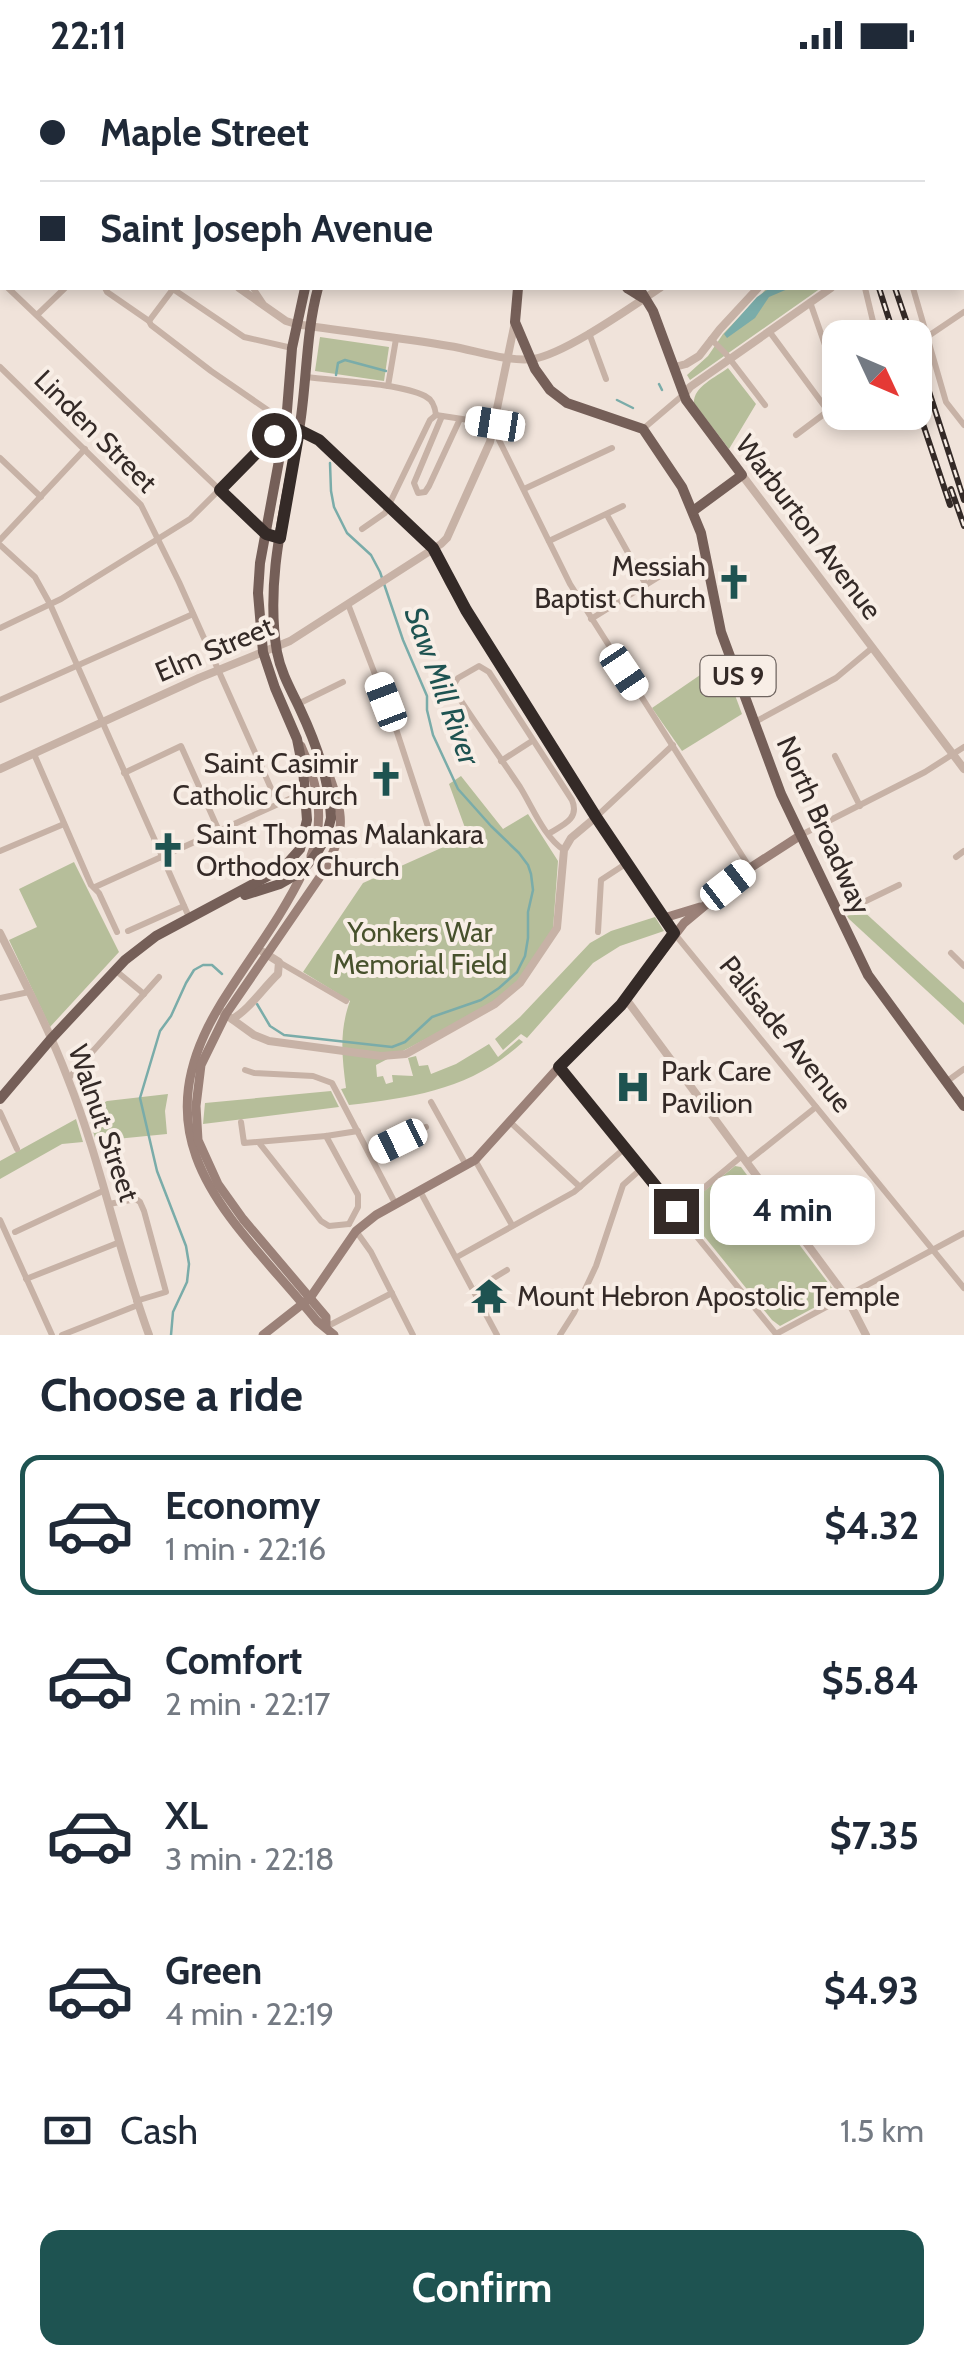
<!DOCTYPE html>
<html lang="en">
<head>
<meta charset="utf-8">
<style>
	body { margin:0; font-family:Cabin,sans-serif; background:#f2f2f3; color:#1f2937; height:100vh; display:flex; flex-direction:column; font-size:38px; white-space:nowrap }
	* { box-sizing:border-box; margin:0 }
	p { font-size:32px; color:#747a83 }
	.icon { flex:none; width:55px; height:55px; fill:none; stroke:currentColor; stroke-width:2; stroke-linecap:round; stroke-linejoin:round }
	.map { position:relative; height:1265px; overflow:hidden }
	.sheet { display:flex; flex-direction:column; background:#fff; flex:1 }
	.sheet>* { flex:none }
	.guide { position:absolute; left:0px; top:0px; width:965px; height:220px; box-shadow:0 5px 15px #0003; display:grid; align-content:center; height:220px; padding:0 40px; background:#fff }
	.needle { width:65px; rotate:134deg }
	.fabs { position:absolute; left:822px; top:250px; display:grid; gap:20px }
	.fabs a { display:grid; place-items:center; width:110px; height:110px; border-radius:20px; background:#fff; box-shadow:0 5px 15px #0003; font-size:50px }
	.end { position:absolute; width:45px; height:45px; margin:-22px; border:12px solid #342a27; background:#fff; box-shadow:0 0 0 5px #fff }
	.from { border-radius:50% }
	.bubble { position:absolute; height:70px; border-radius:20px; background:#fff; box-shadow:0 5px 15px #0003; font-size:32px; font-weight:800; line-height:70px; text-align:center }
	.car { position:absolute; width:30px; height:60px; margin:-30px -15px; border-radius:12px; box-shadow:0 0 8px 2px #0007; background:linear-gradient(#fff 24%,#345 0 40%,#fff 0 76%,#345 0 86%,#fff 0) }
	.guide b { display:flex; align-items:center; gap:35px; height:95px; font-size:38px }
	.guide b+b { border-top:2px solid #e0e1e3 }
	.guide i { width:25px; height:25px; background:#1f2937 }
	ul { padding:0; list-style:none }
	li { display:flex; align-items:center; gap:30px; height:140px; margin:0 20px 15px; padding:0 20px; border:5px solid transparent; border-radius:20px }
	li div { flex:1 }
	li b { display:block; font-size:38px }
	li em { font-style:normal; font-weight:800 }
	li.on { border-color:#1e5351 }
	li>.icon { width:90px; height:90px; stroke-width:1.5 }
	h2 { padding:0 40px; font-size:45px; line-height:120px }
	.pay { display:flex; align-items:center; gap:25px; height:110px; padding:0 40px; font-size:38px }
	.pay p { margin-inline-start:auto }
	.button { display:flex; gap:20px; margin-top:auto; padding:20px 40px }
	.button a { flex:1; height:115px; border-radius:20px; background:#1e5351; color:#fff; font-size:40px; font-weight:800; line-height:115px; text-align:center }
	.status { display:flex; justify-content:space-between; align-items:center; height:70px; padding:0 50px; background:#fff; direction:ltr }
	.status svg { height:28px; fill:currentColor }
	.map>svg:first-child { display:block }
	.green { fill:#b6be9a }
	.water { fill:#7aaca9 }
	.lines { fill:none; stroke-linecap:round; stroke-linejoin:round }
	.stream { stroke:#7aaca9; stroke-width:2.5 }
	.minor { stroke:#c7b2a6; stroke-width:6 }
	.tertiary { stroke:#c7b2a6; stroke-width:8 }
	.secondary { stroke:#9b8178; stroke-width:9 }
	.primary { stroke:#755f58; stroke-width:10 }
	.rail-casing { stroke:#342a27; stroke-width:6 }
	.rail { stroke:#f8eee6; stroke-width:2.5; stroke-dasharray:8; stroke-linecap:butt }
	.primary-bridge { stroke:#755f58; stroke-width:10 }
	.route { stroke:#342a27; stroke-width:12 }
	.labels { text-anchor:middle; stroke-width:8; stroke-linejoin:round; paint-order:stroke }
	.shield { fill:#f8eee6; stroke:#6f6560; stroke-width:2.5 }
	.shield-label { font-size:25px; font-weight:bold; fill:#342a27 }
	.street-label { font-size:28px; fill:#342a27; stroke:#f8eee6 }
	.poi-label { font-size:28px; fill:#342a27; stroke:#f8eee6; text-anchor:start }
	.park-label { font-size:28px; fill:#47512c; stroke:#f8eee6 }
	.water-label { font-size:30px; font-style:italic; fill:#1e5351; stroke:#f8eee6 }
</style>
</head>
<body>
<div class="status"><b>22:11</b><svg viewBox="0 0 49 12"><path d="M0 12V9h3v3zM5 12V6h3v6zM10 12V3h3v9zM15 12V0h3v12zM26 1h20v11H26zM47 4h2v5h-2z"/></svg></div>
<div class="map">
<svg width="964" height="1265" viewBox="0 0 964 1265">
	<rect width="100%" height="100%" fill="#f0e3da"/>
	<!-- green -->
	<g class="green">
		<path d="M767,218H821L690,310L687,305L708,286L723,264Z"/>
		<path d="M320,267L389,277L384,311L315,301Z"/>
		<path d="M728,298L756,334L729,379L694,333C693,317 716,307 728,298Z"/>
		<path d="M722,590L742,644L682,681L652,638Z"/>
		<path d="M461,706L503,759L528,744L558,791L553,859L519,912L489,936L376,995L377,1007L383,1006L386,1014L393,1012L392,1005L413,1006L408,988L416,986L419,996L428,995L431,1004L456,994L489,974L498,987L519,969L523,972C471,1019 416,1027 349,1035L341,1019L346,1018C342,987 339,961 350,931L303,902L363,813L468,766L449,714Z"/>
		<path d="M74,792L119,882L50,957L9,870L37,857L19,819Z"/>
		<path d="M861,839L964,933V955L849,849L847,846Z"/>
		<path d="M655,847L664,861L620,876L593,893L527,968L521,964L503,980L495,969L520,947L590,873L611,861Z"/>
		<path d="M331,1021L339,1037L203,1054L205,1033Z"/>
		<path d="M168,1024L165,1041L167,1064L96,1071L87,1042L107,1031Z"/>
		<path d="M76,1049L83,1072L62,1074L0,1109V1091Z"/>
		<path d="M735,1096L741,1097L835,1222L832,1228L780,1256L772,1250L682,1139Z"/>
	</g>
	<!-- water -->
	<path class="water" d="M770,218H790L769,227L755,248L727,268L724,264L757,227Z"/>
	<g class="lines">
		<!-- stream -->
		<g class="stream">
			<path d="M336,305L338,293L345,290L386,301"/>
			<path d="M659,314L662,320"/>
			<path d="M617,330L633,338"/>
			<path d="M257,934L270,956L284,965L392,977L405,972L432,947L481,930L499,918L517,902L525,886L528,868V842L533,820L531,804L528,795L519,783L491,756L458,719L433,665L427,640V626L403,570L380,502L371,485L347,463L334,437L331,421L330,393"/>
			<path d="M171,1265L173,1242L187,1212L189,1194L186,1176L157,1101L140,1028L160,961L171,946L186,913L194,900L203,895H212L222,904"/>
		</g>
		<!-- minor -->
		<g class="minor">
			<path d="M657,0L659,2"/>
			<path d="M811,0L813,2"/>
			<path d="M856,0L857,2"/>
			<path d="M0,91L2,93"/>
			<path d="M0,104L2,102"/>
			<path d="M962,189L964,192"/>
			<path d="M0,210L2,213"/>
			<path d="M8,218L265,463"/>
			<path d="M105,218L107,222L149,251L151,255L211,301L285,352"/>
			<path d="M253,218L263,233"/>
			<path d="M865,218L877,268"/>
			<path d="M913,218L946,332L964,355"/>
			<path d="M173,219L244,267L292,278"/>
			<path d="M810,232L840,318"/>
			<path d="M37,245L65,218"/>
			<path d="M149,251L173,219"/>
			<path d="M769,261L828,341"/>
			<path d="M589,263L606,309"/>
			<path d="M711,269L726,284L765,335"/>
			<path d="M918,273L964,242"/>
			<path d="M0,297L141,435L179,512L278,734"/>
			<path d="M306,307C336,311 400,313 425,326C433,330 435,337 436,345"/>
			<path d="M388,316L396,269"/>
			<path d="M436,345L495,354L499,370L570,514L750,798"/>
			<path d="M442,346L414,413L418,423L425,422L429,416L460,349"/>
			<path d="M643,359L683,325"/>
			<path d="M796,365L840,332"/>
			<path d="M0,388L41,427"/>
			<path d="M524,419L612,378"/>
			<path d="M607,445L645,513"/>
			<path d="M362,459L385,443L430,350L436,345"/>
			<path d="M0,470L85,379"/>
			<path d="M549,471L623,436"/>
			<path d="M0,475L35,507L50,534L189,847"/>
			<path d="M348,534L396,659L434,775"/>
			<path d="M591,549L665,503"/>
			<path d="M0,558L61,529L190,449L285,354"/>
			<path d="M0,630L193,544"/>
			<path d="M298,634L343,612"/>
			<path d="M755,652L836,608L872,578"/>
			<path d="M34,684L91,815L99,823L117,862"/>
			<path d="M835,686L860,736"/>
			<path d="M501,691L532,671"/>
			<path d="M124,703L181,676L219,761"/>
			<path d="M596,747L673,675"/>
			<path d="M548,764C563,755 580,749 572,730L489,602L479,596L458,608L453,616L454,620C475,653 498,684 520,717C533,738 544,767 564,780"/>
			<path d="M801,765L925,702L964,677"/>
			<path d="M0,781L64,754"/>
			<path d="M956,787L964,781"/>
			<path d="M95,817L296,726"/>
			<path d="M839,844L899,815"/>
			<path d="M128,861L184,836"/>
			<path d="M598,862L601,810L627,793"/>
			<path d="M674,863L964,1218"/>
			<path d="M951,883L964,896"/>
			<path d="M279,892L346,931"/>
			<path d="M115,900L144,924"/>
			<path d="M0,928L29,922"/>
			<path d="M559,997L776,1264"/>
			<path d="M245,1000L254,1003L313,1006L332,1013L395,1133"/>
			<path d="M68,1009L159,907"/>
			<path d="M946,1012L964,999"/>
			<path d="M431,1032L466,1095"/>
			<path d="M0,1042L17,1079"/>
			<path d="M241,1052L244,1073L326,1066L358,1061"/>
			<path d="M510,1052L580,1117"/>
			<path d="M326,1066L358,1125V1137L349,1154"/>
			<path d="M260,1074L321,1151L329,1156L349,1154"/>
			<path d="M370,1085L426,1057"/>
			<path d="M475,1090L512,1155"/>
			<path d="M747,1092L816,1037"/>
			<path d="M420,1121L497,1265"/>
			<path d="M109,1134L136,1129L140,1132L144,1141L166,1222L136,1231"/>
			<path d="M676,1141L742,1086"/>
			<path d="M0,1150L52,1265"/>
			<path d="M356,1161L371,1182L413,1265"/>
			<path d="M15,1162L105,1120"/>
			<path d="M457,1187L574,1122L625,1078"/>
			<path d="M26,1209L120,1172"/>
			<path d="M474,1220L507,1200"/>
			<path d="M326,1257L392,1223"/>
			<path d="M776,1264L964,1163"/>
			<path d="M62,1265L138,1235"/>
			<path d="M560,1265L574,1243L596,1196L623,1115L641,1099"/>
		</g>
		<!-- tertiary -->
		<g class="tertiary">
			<path d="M734,0L736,2"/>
			<path d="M148,2L151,0"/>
			<path d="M587,2L592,0"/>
			<path d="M606,2L611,0"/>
			<path d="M0,4L2,7"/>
			<path d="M0,190L2,188"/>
			<path d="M239,218L286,251L296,254C347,262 398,267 449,276C475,280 506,292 533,289C565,284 631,237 660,218"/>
			<path d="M675,297L686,294L699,286L720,259L758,218"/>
			<path d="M684,325L690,317L831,218"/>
			<path d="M299,360L319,370L433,478L449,513L466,541L596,747L674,863"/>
			<path d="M742,405L964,699"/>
			<path d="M0,699L199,608L290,571L441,474L447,468L490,372L515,252"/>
			<path d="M0,863C24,911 49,959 68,1009C101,1092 118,1181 149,1265"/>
			<path d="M626,929L847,1228L866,1265"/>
			<path d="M218,939L254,965L269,971L381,986L406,984L495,934L520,913L557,858L564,780L571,768L596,747"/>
			<path d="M232,949C249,940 263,918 278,904L279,892L263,882"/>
		</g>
		<!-- secondary -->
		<g class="secondary">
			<path d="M478,0L481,2"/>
			<path d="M491,0L494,2"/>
			<path d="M301,676C317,712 326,748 311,786"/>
			<path d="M304,800C281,849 247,891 219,937C135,1077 235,1150 317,1251L334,1265"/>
			<path d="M664,848L700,837"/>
			<path d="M326,1257V1247L243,1149L218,1114L198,1070L196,1036L201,995L226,944L324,801C346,760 344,747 329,705"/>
			<path d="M263,1265L310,1228L356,1161L376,1145L475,1090L559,997L621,935L684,853L750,798L801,765"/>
		</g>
		<!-- primary -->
		<g class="primary">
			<path d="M61,0L65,2"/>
			<path d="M318,218C306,262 307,309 300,354C288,429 264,506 277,582C281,603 291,620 300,639C316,673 330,710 331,748"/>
			<path d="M518,218L515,252L535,299L550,320L567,333L643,359L682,417L701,463L721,562L781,724L868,905L964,1036"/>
			<path d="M627,218L643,228"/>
			<path d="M639,218L653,241L686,330L742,405L693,441"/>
			<path d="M245,825L280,814L294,806"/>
			<path d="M0,1029L51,969L125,890L156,866L283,798L300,779L307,750L303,699L297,669L275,618L263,582L258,523L260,493L286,353L292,278L305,218"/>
		</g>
		<defs>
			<g id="rail">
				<path d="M788,0L789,2"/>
				<path d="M879,218L895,268"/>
				<path d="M895,218L912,268"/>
				<path d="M915,278L964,430"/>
				<path d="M915,330L950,435"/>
				<path d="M951,419L964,456"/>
			</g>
		</defs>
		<!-- rail casing -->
		<use href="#rail" class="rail-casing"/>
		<!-- rail -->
		<use href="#rail" class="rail"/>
		<!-- primary-bridge -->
		<path class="primary-bridge" d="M294,806C314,792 326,772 331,748"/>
	</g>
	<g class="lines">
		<!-- route -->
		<path class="route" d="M274,365L220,420L266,464L280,468L299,360L319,370L433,478L466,540L596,747L674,863L621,935L559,997L676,1141"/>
	</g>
	<!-- icons -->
	<defs>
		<symbol id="church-bare" viewBox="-9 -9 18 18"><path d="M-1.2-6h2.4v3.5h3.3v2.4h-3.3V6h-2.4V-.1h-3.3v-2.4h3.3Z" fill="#1e5351" stroke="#f8eee6" stroke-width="2.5" paint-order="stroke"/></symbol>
		<symbol id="hospital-bare" viewBox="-9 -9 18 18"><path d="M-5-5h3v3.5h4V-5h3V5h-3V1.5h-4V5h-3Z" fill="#1e5351" stroke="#f8eee6" stroke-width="2.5" paint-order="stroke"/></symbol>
		<symbol id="temple-bare" viewBox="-9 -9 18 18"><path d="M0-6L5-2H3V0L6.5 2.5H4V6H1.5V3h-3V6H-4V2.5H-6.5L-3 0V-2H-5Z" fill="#1e5351" stroke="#f8eee6" stroke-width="2.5" paint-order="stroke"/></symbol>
	</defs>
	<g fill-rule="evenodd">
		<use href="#church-bare" x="709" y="487" width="50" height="50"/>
		<use href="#church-bare" x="361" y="684" width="50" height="50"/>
		<use href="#church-bare" x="143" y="755" width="50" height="50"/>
		<use href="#hospital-bare" x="608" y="992" width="50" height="50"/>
		<use href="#temple-bare" x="464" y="1201" width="50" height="50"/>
	</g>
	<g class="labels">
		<!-- shield labels -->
		<rect class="shield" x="700.5" y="586" width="75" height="40" rx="8"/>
		<g class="shield-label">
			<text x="738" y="615">US 9</text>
		</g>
		<!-- street labels -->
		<g class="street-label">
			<text transform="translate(96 361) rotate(45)" y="10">Linden Street</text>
			<text transform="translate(809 457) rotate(53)" y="10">Warburton Avenue</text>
			<text transform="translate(214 579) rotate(-23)" y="10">Elm Street</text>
			<text transform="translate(824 755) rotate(66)" y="10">North Broadway</text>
			<text transform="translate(786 964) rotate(51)" y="10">Palisade Avenue</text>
			<text transform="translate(104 1053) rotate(71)" y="10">Walnut Street</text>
		</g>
		<!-- poi labels -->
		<g class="poi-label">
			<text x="706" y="506" text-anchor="end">Messiah<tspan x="706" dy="32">Baptist Church</tspan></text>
			<text x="358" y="703" text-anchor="end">Saint Casimir<tspan x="358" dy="32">Catholic Church</tspan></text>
			<text x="196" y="774">Saint Thomas Malankara<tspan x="196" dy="32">Orthodox Church</tspan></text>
			<text x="661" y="1011">Park Care<tspan x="661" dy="32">Pavilion</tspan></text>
			<text x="517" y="1236">Mount Hebron Apostolic Temple</text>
		</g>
		<!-- park labels -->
		<g class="park-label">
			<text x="420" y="872">Yonkers War<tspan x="420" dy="32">Memorial Field</tspan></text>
		</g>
		<!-- water labels -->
		<g class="water-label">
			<text transform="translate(442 616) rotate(70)" y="10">Saw Mill River</text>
		</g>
	</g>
</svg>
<div class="fabs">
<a><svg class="needle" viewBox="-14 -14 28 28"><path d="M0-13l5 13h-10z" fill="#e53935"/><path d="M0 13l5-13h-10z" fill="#747a83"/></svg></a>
</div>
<i class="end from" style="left:274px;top:365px"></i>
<i class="end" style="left:676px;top:1141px"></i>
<div class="bubble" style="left:710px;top:1105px;width:165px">4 min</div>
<i class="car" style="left:495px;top:354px;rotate:279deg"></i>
<i class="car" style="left:624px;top:602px;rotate:146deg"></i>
<i class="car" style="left:386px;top:632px;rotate:339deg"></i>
<i class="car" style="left:728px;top:815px;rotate:52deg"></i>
<i class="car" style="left:398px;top:1071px;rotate:244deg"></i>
<div class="guide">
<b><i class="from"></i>Maple Street</b>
<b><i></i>Saint Joseph Avenue</b>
</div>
</div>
<section class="sheet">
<h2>Choose a ride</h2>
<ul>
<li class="on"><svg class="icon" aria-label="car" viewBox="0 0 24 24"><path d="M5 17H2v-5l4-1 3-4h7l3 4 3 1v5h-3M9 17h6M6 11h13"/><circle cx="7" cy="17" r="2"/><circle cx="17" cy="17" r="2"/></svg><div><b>Economy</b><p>1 min · 22:16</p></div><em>$4.32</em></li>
<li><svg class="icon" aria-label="car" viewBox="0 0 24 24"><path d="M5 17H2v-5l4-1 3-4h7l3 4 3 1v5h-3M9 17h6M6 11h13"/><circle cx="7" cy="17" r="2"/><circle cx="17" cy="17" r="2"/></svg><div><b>Comfort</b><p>2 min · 22:17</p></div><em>$5.84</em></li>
<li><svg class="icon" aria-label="car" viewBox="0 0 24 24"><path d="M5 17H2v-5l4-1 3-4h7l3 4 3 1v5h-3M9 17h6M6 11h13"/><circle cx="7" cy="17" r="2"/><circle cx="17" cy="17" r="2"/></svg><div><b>XL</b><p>3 min · 22:18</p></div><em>$7.35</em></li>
<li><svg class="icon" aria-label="car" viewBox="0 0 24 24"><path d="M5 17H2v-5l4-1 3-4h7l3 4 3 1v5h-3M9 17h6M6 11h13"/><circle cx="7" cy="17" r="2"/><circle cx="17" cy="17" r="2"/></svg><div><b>Green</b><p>4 min · 22:19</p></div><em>$4.93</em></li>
</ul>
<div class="pay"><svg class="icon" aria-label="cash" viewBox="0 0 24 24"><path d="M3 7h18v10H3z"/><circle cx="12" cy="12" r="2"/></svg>Cash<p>1.5 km</p></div>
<div class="button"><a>Confirm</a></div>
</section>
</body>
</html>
